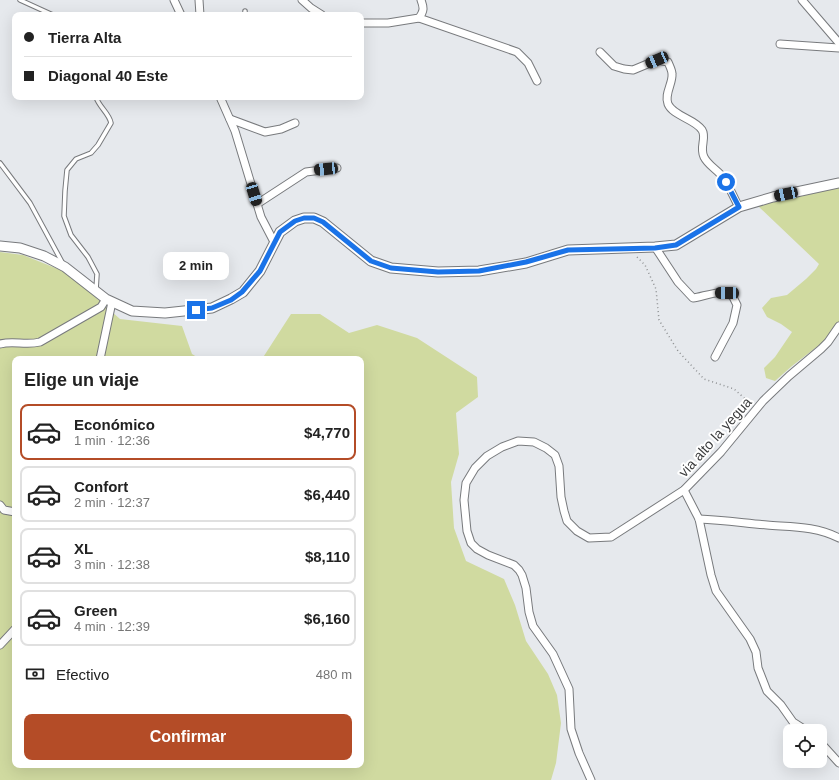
<!DOCTYPE html>
<html lang="es">
<head>
<meta charset="utf-8">
<style>
	body { margin:0; font-family:Helvetica,sans-serif; background:#f2f2f2; color:#222; height:100vh; display:flex; flex-direction:column; font-size:15px; white-space:nowrap }
	* { box-sizing:border-box; margin:0 }
	p { font-size:13px; color:#767676 }
	.icon { flex:none; width:22px; height:22px; fill:none; stroke:currentColor; stroke-width:2; stroke-linecap:round; stroke-linejoin:round }
	.map { position:relative; flex:1; overflow:hidden }
	.details { position:absolute; left:12px; top:356px; width:352px; height:412px; display:flex; flex-direction:column; background:#fff; border-radius:8px; box-shadow:0 4px 16px #0002 }
	.details>* { flex:none }
	.top-card { position:absolute; left:12px; top:12px; width:352px; height:88px; border-radius:8px; box-shadow:0 4px 16px #0002; display:grid; align-content:center; height:88px; padding:0 12px; background:#fff }
	.buttons { position:absolute; left:783px; top:724px; display:grid; gap:8px }
	.buttons a { display:grid; place-items:center; width:44px; height:44px; border-radius:8px; background:#fff; box-shadow:0 4px 16px #0002; font-size:20px }
	.end { position:absolute; width:18px; height:18px; margin:-9px; border:5px solid #1a73e8; background:#fff; box-shadow:0 0 0 2px #fff }
	.from { border-radius:50% }
	.bubble { position:absolute; height:28px; border-radius:8px; background:#fff; box-shadow:0 4px 16px #0002; font-size:13px; font-weight:600; line-height:28px; text-align:center }
	.car { position:absolute; width:12px; height:24px; margin:-12px -6px; border-radius:5px; box-shadow:0 0 3px 1px #0007; background:linear-gradient(#222 24%,#8ab4d8 0 40%,#222 0 76%,#8ab4d8 0 86%,#222 0) }
	.top-card b { display:flex; align-items:center; gap:14px; height:38px; font-size:15px }
	.top-card b+b { border-top:1px solid #e0e0e0 }
	.top-card i { width:10px; height:10px; background:#222 }
	ul { padding:0; list-style:none }
	li { display:flex; align-items:center; gap:12px; height:56px; margin:0 8px 6px; padding:0 4px; border:2px solid #e0e0e0; border-radius:8px }
	li div { flex:1 }
	li b { display:block; font-size:15px }
	li em { font-style:normal; font-weight:600 }
	li.on { border-color:#b44c27 }
	li>.icon { width:36px; height:36px; stroke-width:1.5 }
	h2 { padding:0 12px; font-size:18px; line-height:48px }
	.pay { display:flex; align-items:center; gap:10px; height:44px; padding:0 12px; font-size:15px }
	.pay p { margin-inline-start:auto }
	.action { display:flex; gap:8px; margin-top:auto; padding:8px 12px }
	.action a { flex:1; height:46px; border-radius:8px; background:#b44c27; color:#fff; font-size:16px; font-weight:600; line-height:46px; text-align:center }
	.map>svg:first-child { display:block }
	.green { fill:#d0daa0 }
	.lines { fill:none; stroke-linecap:round; stroke-linejoin:round }
	.service-casing { stroke:#787a7d; stroke-width:5.5 }
	.minor-casing { stroke:#787a7d; stroke-width:9 }
	.tertiary-casing { stroke:#787a7d; stroke-width:11 }
	.path { stroke:#8e9092; stroke-width:1.5; stroke-dasharray:1 3; stroke-linecap:butt }
	.service { stroke:#fff; stroke-width:3.5 }
	.minor { stroke:#fff; stroke-width:7 }
	.tertiary { stroke:#fff; stroke-width:9 }
	.route { stroke:#1a73e8; stroke-width:5 }
	.labels { text-anchor:middle; stroke-width:4; stroke-linejoin:round; paint-order:stroke }
	.street-label { font-size:14px; fill:#3a3b3c; stroke:#fff }
</style>
</head>
<body>
<div class="map">
<svg width="839" height="780" viewBox="0 0 839 780">
	<rect width="100%" height="100%" fill="#e6e9ed"/>
	<!-- green -->
	<g class="green">
		<path d="M839,187V322L832,329L827,339L792,366L775,381L766,378L764,368L775,357L792,332L781,324L767,317L762,308L771,298L787,295L806,279L816,269L819,264L758,206L775,200L811,194Z"/>
		<path d="M0,252L23,255L63,271L84,287L120,319L182,326L192,354L200,359H15V765H361V359H262L291,314H320L349,333L377,325L417,338L477,377L478,397L456,413L459,454L451,482L454,528L466,561L504,579L515,605L526,641L548,674L557,695L561,723L556,763L551,780H0Z"/>
	</g>
	<g class="lines">
		<defs>
			<g id="service">
				<path d="M20,0L53,15"/>
				<path d="M245,15V11"/>
				<path d="M96,97C99,107 109,113 111,123L98,145L91,153L76,159L67,170L65,191L64,216L71,235L88,257L97,274L96,290"/>
				<path d="M0,163L30,203L62,262"/>
			</g>
			<g id="minor">
				<path d="M174,0L181,15"/>
				<path d="M199,0L200,15"/>
				<path d="M302,0L311,8L322,15"/>
				<path d="M802,0L839,43"/>
				<path d="M419,18L517,52L528,63L537,81"/>
				<path d="M361,23H388L419,18C424,11 424,8 421,0"/>
				<path d="M780,44L839,48"/>
				<path d="M600,52L614,66L624,69L633,70L657,60L668,62C669,65 672,70 672,74C673,83 664,94 668,104C673,116 695,119 702,130C707,138 699,147 704,157C708,165 715,168 721,175C729,184 733,197 739,207"/>
				<path d="M220,97L235,131L261,217L274,242"/>
				<path d="M230,119L265,132L281,129L295,123"/>
				<path d="M257,204L306,172L337,168"/>
				<path d="M655,247L678,282L693,298C704,297 724,287 733,297C734,299 736,303 737,305L733,323L715,357"/>
				<path d="M0,344C15,340 24,346 40,342L101,307L106,299"/>
				<path d="M100,359L112,302"/>
				<path d="M684,490L699,519L711,575L716,591L750,639L756,652L758,668L767,691L781,705L793,722L807,731"/>
				<path d="M0,505L4,510L15,512"/>
				<path d="M699,519C722,520 744,523 767,525C792,527 816,526 839,538"/>
				<path d="M0,645L15,629"/>
				<path d="M820,742L839,763"/>
				<path d="M591,780L579,753L571,729L569,689L553,654L533,626L529,612L526,588L522,575L519,570L514,565L488,555L477,549L471,543L467,531L464,500L466,483L475,468L487,456L502,447L518,441L534,442L546,448L555,455L559,466L561,497L564,511L567,521L577,531L589,538L611,537L684,490L721,452L763,401L789,376L821,349L828,342L839,326"/>
			</g>
			<path id="tertiary" d="M0,246L20,248L44,256L65,267L106,299L132,311L165,313L212,308L231,299L243,292L260,271L280,232L295,221L304,218H314L323,222L371,261L391,268L438,272L479,271L526,263L568,250L655,247L676,245L739,207L773,197L839,183"/>
		</defs>
		<!-- service casing -->
		<use href="#service" class="service-casing"/>
		<!-- minor casing -->
		<use href="#minor" class="minor-casing"/>
		<!-- tertiary casing -->
		<use href="#tertiary" class="tertiary-casing"/>
		<!-- path -->
		<path class="path" d="M637,257L645,265L656,289L659,320L678,351L704,379L734,389L751,404"/>
		<!-- service -->
		<use href="#service" class="service"/>
		<!-- minor -->
		<use href="#minor" class="minor"/>
		<!-- tertiary -->
		<use href="#tertiary" class="tertiary"/>
	</g>
	<g class="lines">
		<!-- route -->
		<path class="route" d="M196,310L212,308L231,300L242,292L260,271L280,232L295,221L304,218H314L323,222L371,261L391,268L438,272L479,271L526,262L568,250L655,248L676,245L739,207L726,182"/>
	</g>
	<g class="labels">
		<!-- street labels -->
		<g class="street-label">
			<text transform="translate(715 437) rotate(-48)" y="5">via alto la yegua</text>
		</g>
	</g>
</svg>
<div class="buttons">
<a><svg class="icon" aria-label="locate" viewBox="0 0 24 24"><circle cx="12" cy="12" r="6"/><path d="M12 2v4M12 18v4M2 12h4M18 12h4"/></svg></a>
</div>
<i class="end from" style="left:726px;top:182px"></i>
<i class="end" style="left:196px;top:310px"></i>
<div class="bubble" style="left:163px;top:252px;width:66px">2 min</div>
<i class="car" style="left:657px;top:60px;rotate:247deg"></i>
<i class="car" style="left:326px;top:169px;rotate:264deg"></i>
<i class="car" style="left:254px;top:194px;rotate:163deg"></i>
<i class="car" style="left:786px;top:194px;rotate:258deg"></i>
<i class="car" style="left:727px;top:293px;rotate:271deg"></i>
<div class="top-card">
<b><i class="from"></i>Tierra Alta</b>
<b><i></i>Diagonal 40 Este</b>
</div>
<section class="details">
<h2>Elige un viaje</h2>
<ul>
<li class="on"><svg class="icon" aria-label="car" viewBox="0 0 24 24"><path d="M5 17H2v-5l4-1 3-4h7l3 4 3 1v5h-3M9 17h6M6 11h13"/><circle cx="7" cy="17" r="2"/><circle cx="17" cy="17" r="2"/></svg><div><b>Económico</b><p>1 min · 12:36</p></div><em>$4,770</em></li>
<li><svg class="icon" aria-label="car" viewBox="0 0 24 24"><path d="M5 17H2v-5l4-1 3-4h7l3 4 3 1v5h-3M9 17h6M6 11h13"/><circle cx="7" cy="17" r="2"/><circle cx="17" cy="17" r="2"/></svg><div><b>Confort</b><p>2 min · 12:37</p></div><em>$6,440</em></li>
<li><svg class="icon" aria-label="car" viewBox="0 0 24 24"><path d="M5 17H2v-5l4-1 3-4h7l3 4 3 1v5h-3M9 17h6M6 11h13"/><circle cx="7" cy="17" r="2"/><circle cx="17" cy="17" r="2"/></svg><div><b>XL</b><p>3 min · 12:38</p></div><em>$8,110</em></li>
<li><svg class="icon" aria-label="car" viewBox="0 0 24 24"><path d="M5 17H2v-5l4-1 3-4h7l3 4 3 1v5h-3M9 17h6M6 11h13"/><circle cx="7" cy="17" r="2"/><circle cx="17" cy="17" r="2"/></svg><div><b>Green</b><p>4 min · 12:39</p></div><em>$6,160</em></li>
</ul>
<div class="pay"><svg class="icon" aria-label="cash" viewBox="0 0 24 24"><path d="M3 7h18v10H3z"/><circle cx="12" cy="12" r="2"/></svg>Efectivo<p>480 m</p></div>
<div class="action"><a>Confirmar</a></div>
</section>
</div>
</body>
</html>
